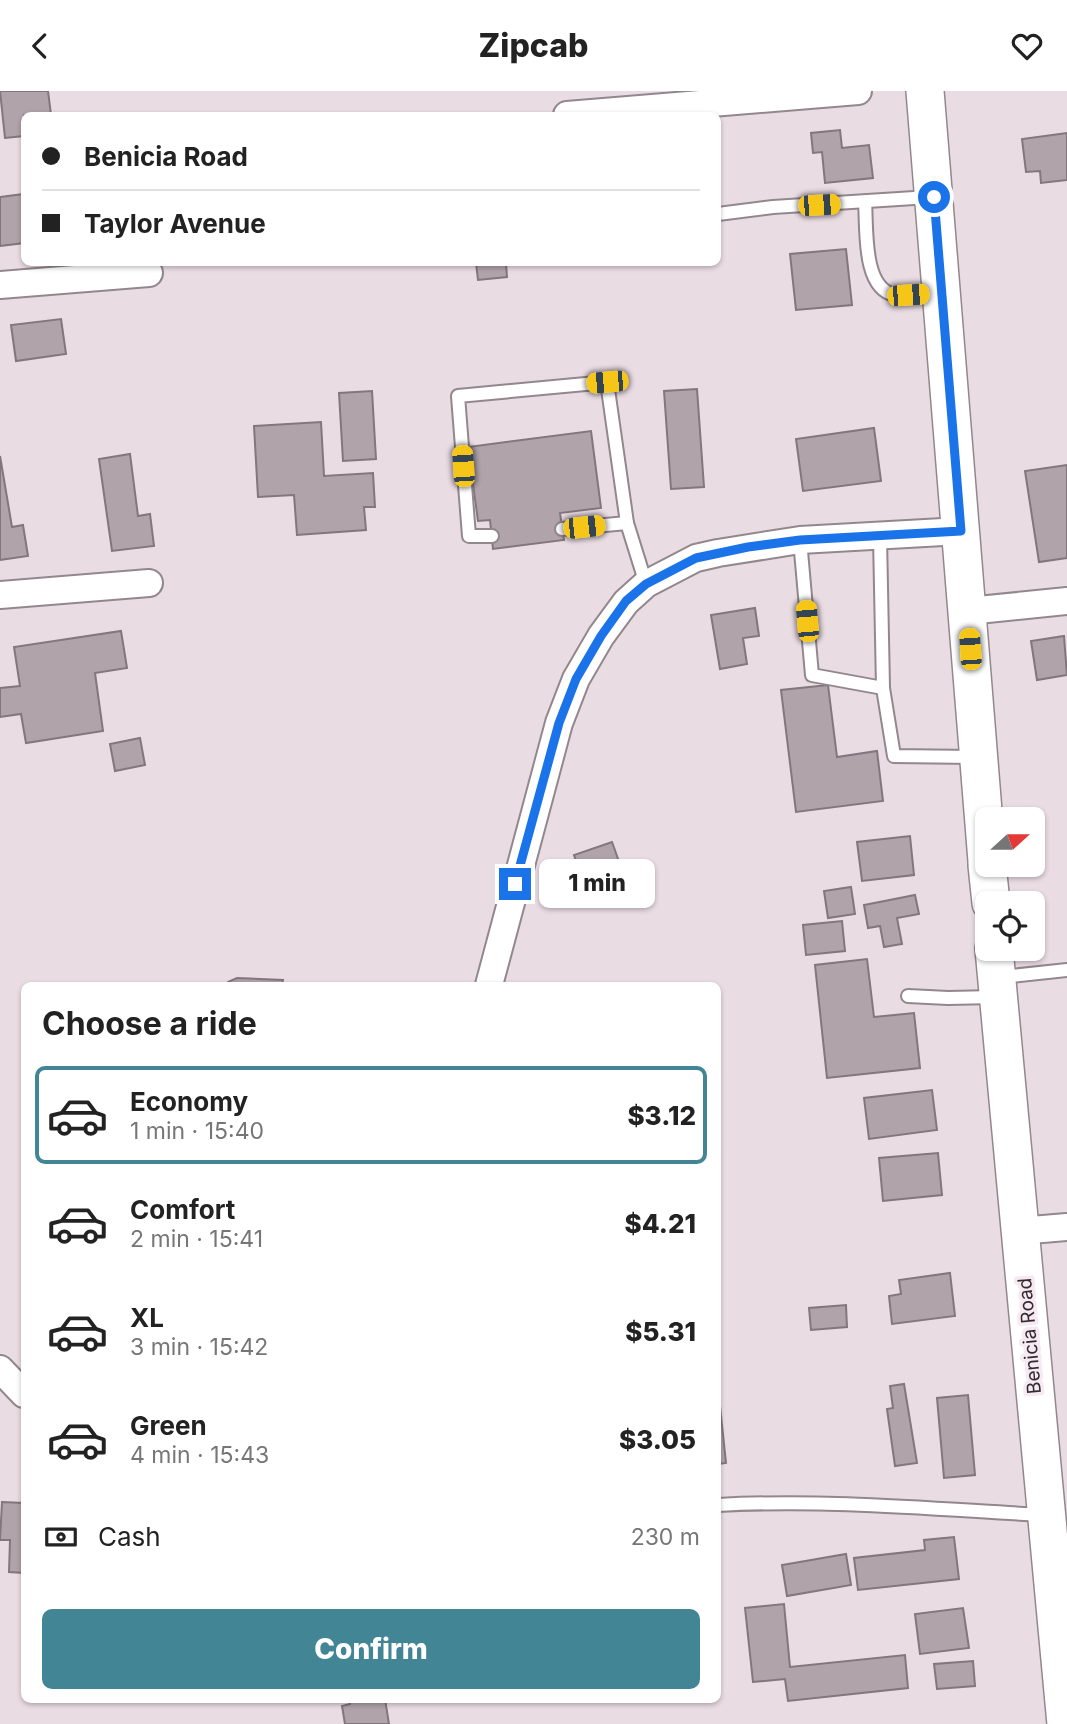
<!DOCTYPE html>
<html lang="en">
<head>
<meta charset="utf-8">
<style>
	body { margin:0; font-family:Inter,sans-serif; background:#f6f6f6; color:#222; height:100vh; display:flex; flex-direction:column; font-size:26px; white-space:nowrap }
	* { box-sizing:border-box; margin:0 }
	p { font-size:23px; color:#767676 }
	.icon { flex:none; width:38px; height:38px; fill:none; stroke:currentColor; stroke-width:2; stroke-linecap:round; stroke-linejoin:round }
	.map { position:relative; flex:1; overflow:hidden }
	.details { position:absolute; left:21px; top:891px; width:700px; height:721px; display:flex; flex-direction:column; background:#fff; border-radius:10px; box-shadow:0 2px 5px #0004 }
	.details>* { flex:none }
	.top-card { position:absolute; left:21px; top:21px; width:700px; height:154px; border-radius:10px; box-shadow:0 2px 5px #0004; display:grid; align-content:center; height:154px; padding:0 21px; background:#fff }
	.needle { width:46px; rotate:69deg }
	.controls { position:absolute; left:975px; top:716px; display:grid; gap:14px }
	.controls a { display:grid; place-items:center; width:70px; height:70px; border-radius:10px; background:#fff; box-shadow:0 2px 5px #0004; font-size:35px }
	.end { position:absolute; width:32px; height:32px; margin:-16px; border:9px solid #1a73e8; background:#fff; box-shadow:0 0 0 4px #fff }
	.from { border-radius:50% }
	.bubble { position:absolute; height:49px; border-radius:10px; background:#fff; box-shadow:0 2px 5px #0004; font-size:23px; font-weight:800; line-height:49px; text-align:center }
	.car { position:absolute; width:21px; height:42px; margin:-21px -10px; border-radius:9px; box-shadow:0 0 5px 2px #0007; background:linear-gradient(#f5c518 24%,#345 0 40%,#f5c518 0 76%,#345 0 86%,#f5c518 0) }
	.top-card b { display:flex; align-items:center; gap:24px; height:66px; font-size:26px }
	.top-card b+b { border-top:2px solid #e0e0e0 }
	.top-card i { width:18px; height:18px; background:#222 }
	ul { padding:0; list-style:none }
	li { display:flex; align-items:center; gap:21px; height:98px; margin:0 14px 10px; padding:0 7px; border:4px solid transparent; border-radius:10px }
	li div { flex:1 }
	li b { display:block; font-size:26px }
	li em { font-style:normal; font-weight:800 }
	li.active { border-color:#428595 }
	li>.icon { width:63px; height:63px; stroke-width:1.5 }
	h2 { padding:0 21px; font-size:32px; line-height:84px }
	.pay { display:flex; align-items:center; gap:18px; height:77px; padding:0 21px; font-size:26px }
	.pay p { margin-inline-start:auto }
	.cta { display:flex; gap:14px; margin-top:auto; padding:14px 21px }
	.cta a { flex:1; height:80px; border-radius:10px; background:#428595; color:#fff; font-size:28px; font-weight:800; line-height:80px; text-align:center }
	header { display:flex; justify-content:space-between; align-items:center; height:91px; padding:0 21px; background:#fff; font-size:32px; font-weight:800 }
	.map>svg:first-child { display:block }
	.building { fill:#b0a3aa; stroke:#83767d; stroke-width:2 }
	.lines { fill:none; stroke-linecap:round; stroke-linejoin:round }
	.service-casing { stroke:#93878e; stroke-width:16 }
	.minor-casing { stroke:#93878e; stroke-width:30 }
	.secondary-casing { stroke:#93878e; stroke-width:40 }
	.service { stroke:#fff; stroke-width:12 }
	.minor { stroke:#fff; stroke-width:26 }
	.secondary { stroke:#fff; stroke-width:37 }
	.route { stroke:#1a73e8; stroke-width:9 }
	.labels { text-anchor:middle; stroke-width:7; stroke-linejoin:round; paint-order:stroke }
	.street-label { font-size:19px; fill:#302b2e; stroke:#f7e9f1 }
</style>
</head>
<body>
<header><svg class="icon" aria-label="back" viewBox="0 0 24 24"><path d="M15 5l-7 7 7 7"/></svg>Zipcab<svg class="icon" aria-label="heart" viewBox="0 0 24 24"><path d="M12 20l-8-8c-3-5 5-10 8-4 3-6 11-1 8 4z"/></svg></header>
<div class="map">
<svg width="1067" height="1633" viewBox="0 0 1067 1633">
	<rect width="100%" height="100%" fill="#eadce3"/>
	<!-- building -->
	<g class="building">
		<path d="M0,0H48L51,24H24V45L5,47Z"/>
		<path d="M840,39L842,57L869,54L873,87L825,92L822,61L813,62L811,42Z"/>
		<path d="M1067,42V89L1041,92L1040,80L1026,81L1022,48Z"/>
		<path d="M24,103V152L0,155V106Z"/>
		<path d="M846,158L852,214L796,219L790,163Z"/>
		<path d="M476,172H506L507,186L478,189Z"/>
		<path d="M61,228L66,263L16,270L11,234Z"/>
		<path d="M697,298L704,396L671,398L664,300Z"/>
		<path d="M372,300L376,368L343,370L339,302Z"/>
		<path d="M321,331L324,385L373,382L375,416H364L366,439L297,444L294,404L258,406L254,335Z"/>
		<path d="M874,337L881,390L803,400L796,348Z"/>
		<path d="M591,340L601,417L560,422L564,449L493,458L490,429L478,430L468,356Z"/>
		<path d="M130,363L138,425L150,423L154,455L112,460L99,368Z"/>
		<path d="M0,365L12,436L23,434L28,465L0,469Z"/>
		<path d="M1067,374V467L1039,471L1025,380Z"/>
		<path d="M755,517L759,545L743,547L747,573L720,578L711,524Z"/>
		<path d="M121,540L127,577L95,582L103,640L26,652L21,623L0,626V597L20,595L14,556Z"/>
		<path d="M1064,545L1067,584L1037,589L1031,550Z"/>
		<path d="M828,594L837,666L877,660L883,710L796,721L781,599Z"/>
		<path d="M140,647L145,674L115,680L110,653Z"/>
		<path d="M910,745L914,784L862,790L857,751Z"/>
		<path d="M612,751L622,779L584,792L574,764Z"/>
		<path d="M851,796L855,823L828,827L824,800Z"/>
		<path d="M915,804L919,823L897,827L902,853L884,856L880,835L868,837L864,814Z"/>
		<path d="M842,830L845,860L806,864L803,834Z"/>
		<path d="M867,868L874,926L914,922L920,977L827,987L815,874Z"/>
		<path d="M237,887L283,889L282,894H227L228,891Z"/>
		<path d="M932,999L937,1039L869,1048L864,1007Z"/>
		<path d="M938,1062L942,1104L883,1110L879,1067Z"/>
		<path d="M950,1182L955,1225L892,1233L889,1205L901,1203L899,1189Z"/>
		<path d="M846,1214L847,1236L811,1239L809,1217Z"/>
		<path d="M904,1293L917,1372L895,1375L887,1318L893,1317L890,1295Z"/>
		<path d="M968,1304L975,1384L944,1387L937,1307Z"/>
		<path d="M718,1315H720L726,1372L718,1373Z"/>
		<path d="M2,1411L24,1412V1482L9,1481L10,1449H0Z"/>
		<path d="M954,1446L959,1488L858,1499L854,1467L925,1459L924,1449Z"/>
		<path d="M846,1463L851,1494L787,1505L782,1474Z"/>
		<path d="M784,1513L790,1576L905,1564L908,1597L788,1610L785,1588L753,1591L745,1517Z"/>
		<path d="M963,1517L969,1557L920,1563L915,1523Z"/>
		<path d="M973,1570L975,1595L937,1598L934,1573Z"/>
		<path d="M349,1608H385L389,1633H345L342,1615L350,1613Z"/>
	</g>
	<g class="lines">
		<defs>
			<g id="service">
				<path d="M865,111C867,137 862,198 895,204C909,206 926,202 940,201"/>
				<path d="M718,123L773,116L930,106"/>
				<path d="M562,438L627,432"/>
				<path d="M492,445H469L458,305L607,291L627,432L646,493"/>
				<path d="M800,449L812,584L883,597L880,446"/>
				<path d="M883,597L894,665L975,666"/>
				<path d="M1001,886L1067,879"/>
				<path d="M908,905L948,907L995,906"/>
				<path d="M718,1414C826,1408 934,1418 1042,1424"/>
			</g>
			<g id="minor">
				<path d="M567,24L858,0"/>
				<path d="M0,194L149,182"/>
				<path d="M0,504L149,492"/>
				<path d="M968,520L1067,510"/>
				<path d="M489,894L559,632L576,588L601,545L626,511L646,493L696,467L718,462L800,449L961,440"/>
				<path d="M1019,1140L1067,1136"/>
				<path d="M0,1278L24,1303"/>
			</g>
			<g id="secondary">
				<path d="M925,0L987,770"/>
				<path d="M987,774L991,812"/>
				<path d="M994,858L1066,1633"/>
			</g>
		</defs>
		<!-- service casing -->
		<use href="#service" class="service-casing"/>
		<!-- minor casing -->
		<use href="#minor" class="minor-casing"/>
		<!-- secondary casing -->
		<use href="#secondary" class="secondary-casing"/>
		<!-- service -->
		<use href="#service" class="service"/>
		<!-- minor -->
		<use href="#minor" class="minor"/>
		<!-- secondary -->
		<use href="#secondary" class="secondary"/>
	</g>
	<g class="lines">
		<!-- route -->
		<path class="route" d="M515,793L559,632L576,588L601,545L626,510L646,493L696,467L748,456L800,449L961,440L934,106"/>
	</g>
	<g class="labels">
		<!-- street labels -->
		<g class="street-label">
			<text transform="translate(1029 1245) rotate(-95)" y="7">Benicia Road</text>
		</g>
	</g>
</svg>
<div class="controls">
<a><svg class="needle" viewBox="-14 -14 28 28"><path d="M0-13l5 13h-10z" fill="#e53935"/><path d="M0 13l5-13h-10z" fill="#767676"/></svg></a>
<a><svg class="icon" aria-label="locate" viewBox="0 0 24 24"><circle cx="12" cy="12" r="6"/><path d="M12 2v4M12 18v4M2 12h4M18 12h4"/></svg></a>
</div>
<i class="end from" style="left:934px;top:106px"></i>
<i class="end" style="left:515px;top:793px"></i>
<div class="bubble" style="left:539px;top:768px;width:116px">1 min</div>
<i class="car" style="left:819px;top:114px;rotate:87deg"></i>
<i class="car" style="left:908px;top:204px;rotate:86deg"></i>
<i class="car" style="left:607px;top:291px;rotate:265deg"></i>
<i class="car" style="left:463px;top:375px;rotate:356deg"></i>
<i class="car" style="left:584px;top:436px;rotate:84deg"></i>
<i class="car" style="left:807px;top:530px;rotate:355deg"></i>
<i class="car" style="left:970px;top:558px;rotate:356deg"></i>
<div class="top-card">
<b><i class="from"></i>Benicia Road</b>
<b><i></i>Taylor Avenue</b>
</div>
<section class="details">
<h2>Choose a ride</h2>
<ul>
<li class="active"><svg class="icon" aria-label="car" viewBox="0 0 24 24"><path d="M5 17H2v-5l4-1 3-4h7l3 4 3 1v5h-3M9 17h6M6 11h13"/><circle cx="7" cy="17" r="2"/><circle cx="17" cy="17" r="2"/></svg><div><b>Economy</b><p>1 min · 15:40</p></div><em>$3.12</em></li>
<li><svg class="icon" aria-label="car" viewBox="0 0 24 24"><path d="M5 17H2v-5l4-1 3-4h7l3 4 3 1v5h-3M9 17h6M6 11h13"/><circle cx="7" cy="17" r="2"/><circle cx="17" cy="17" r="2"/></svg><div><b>Comfort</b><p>2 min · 15:41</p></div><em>$4.21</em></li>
<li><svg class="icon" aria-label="car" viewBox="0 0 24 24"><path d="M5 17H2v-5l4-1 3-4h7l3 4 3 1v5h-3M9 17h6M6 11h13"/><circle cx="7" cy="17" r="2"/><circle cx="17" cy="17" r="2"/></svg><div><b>XL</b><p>3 min · 15:42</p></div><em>$5.31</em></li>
<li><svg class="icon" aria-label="car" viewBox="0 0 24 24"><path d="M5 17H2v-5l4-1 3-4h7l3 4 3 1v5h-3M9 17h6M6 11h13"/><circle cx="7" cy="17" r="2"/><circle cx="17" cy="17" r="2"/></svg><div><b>Green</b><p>4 min · 15:43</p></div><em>$3.05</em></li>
</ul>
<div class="pay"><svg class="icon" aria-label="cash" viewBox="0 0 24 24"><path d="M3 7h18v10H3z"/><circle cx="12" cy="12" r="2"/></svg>Cash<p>230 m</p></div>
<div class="cta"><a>Confirm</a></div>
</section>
</div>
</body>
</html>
